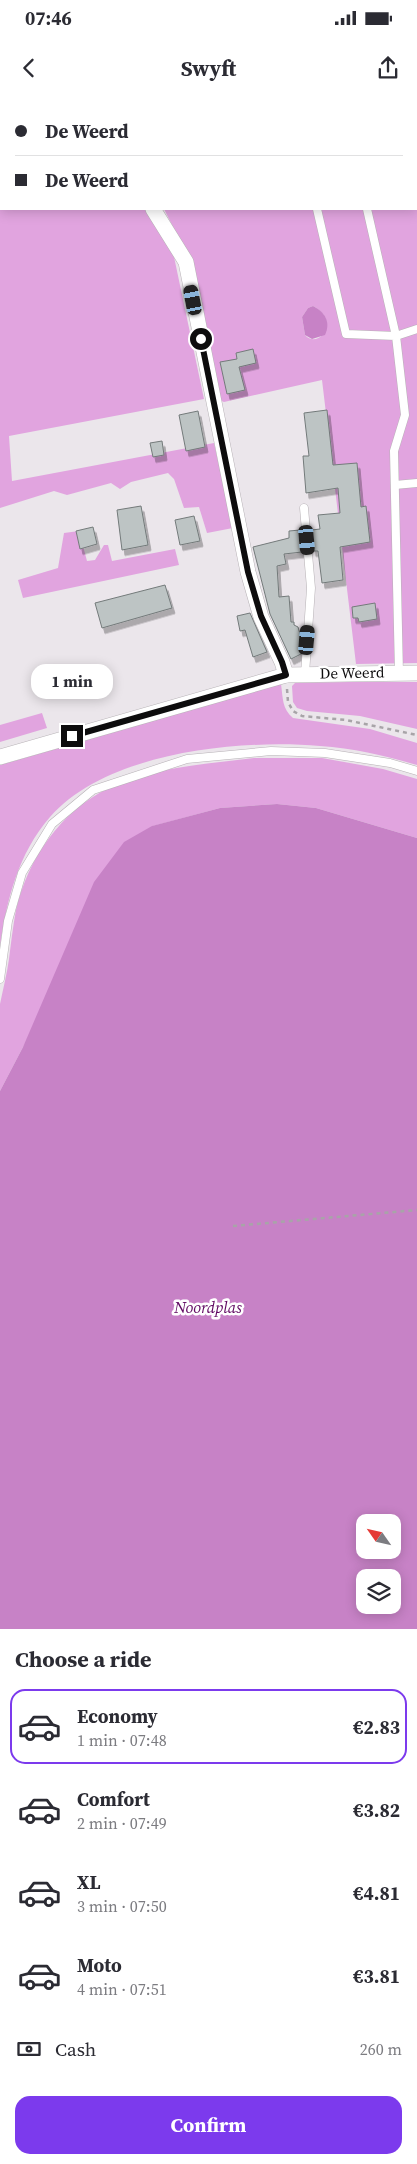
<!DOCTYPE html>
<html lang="en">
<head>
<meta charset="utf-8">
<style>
	body { margin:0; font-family:"Source Serif 4",serif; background:#f2f2f3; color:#2b2b33; height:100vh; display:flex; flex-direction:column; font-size:19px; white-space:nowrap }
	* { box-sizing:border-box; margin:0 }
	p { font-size:16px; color:#7c7c81 }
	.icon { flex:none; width:28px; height:28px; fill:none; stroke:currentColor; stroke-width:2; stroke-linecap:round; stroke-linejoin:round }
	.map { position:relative; height:1529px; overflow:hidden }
	.drawer { display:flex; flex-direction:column; background:#fff; flex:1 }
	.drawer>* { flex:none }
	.banner { position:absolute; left:0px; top:0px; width:418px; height:110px; box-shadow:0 2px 12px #0003; display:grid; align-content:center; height:110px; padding:0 15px; background:#fff }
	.needle { width:32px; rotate:304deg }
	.controls { position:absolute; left:356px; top:1414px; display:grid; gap:10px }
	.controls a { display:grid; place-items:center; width:45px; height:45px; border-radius:10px; background:#fff; box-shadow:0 2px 12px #0003; font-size:25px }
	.end { position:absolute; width:22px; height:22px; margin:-11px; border:6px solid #0d0c0d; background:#fff; box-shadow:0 0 0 2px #fff }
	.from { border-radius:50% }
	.bubble { position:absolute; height:35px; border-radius:15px; background:#fff; box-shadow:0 2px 12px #0003; font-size:16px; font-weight:700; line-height:35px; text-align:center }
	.car { position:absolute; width:15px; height:30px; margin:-15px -8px; border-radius:6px; box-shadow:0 0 4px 1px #0007; background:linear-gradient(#222 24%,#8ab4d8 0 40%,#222 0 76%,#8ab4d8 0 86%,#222 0) }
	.banner b { display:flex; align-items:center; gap:18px; height:48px; font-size:19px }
	.banner b+b { border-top:1px solid #e1e1e2 }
	.banner i { width:12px; height:12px; background:#2b2b33 }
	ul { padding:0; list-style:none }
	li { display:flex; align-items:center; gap:15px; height:75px; margin:0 10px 8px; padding:0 5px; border:2px solid transparent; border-radius:15px }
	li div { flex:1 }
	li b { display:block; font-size:19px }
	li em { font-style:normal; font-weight:700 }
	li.on { border-color:#7c3aed }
	li>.icon { width:45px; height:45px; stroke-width:1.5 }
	h2 { padding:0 15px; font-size:22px; line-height:60px }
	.pay { display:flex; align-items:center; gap:12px; height:55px; padding:0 15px; font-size:19px }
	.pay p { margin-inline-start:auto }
	.cta { display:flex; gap:10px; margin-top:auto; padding:10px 15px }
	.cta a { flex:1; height:58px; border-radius:15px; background:#7c3aed; color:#fff; font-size:20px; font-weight:700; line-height:58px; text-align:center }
	.status { display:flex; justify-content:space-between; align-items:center; height:35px; padding:0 25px; background:#fff; direction:ltr }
	.status svg { height:14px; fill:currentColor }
	header { display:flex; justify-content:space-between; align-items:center; height:65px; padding:0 15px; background:#fff; font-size:22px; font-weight:700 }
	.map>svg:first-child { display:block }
	.green { fill:#e1a4df; fill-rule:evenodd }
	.water { fill:#c782c6; fill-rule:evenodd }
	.building { fill:#bdc4c4; stroke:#737a7a; filter:url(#shadow) }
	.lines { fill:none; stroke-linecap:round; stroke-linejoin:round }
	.service-casing { stroke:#b7b2b6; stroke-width:9 }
	.minor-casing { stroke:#b7b2b6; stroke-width:16 }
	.path { stroke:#a8a4a8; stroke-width:2.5; stroke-dasharray:4 4; stroke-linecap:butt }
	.service { stroke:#fff; stroke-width:8 }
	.minor { stroke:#fff; stroke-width:15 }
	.route { stroke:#0d0c0d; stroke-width:6 }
	.labels { text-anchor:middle; stroke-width:5; stroke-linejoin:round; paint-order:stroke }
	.street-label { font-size:15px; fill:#0d0c0d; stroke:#fff }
	.water-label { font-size:16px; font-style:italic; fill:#5f0761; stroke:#fff }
</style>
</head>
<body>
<div class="status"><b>07:46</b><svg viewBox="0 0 49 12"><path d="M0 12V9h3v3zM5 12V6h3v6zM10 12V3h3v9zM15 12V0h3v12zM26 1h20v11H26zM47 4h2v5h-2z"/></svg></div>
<header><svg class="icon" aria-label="back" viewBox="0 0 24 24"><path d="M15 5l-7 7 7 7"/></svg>Swyft<svg class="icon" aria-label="share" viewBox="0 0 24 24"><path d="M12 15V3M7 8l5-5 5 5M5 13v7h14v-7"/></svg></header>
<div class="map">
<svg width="417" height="1529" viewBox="0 0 417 1529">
	<defs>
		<filter id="shadow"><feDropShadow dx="3" dy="5.5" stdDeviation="0" flood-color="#0004"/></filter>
	</defs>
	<rect width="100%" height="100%" fill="#ebe6eb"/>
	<!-- green -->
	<g class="green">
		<path d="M11,0H83L87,1H6Z"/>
		<path d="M226,0H417V563L356,564L322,280L224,302L219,300L190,161L164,109H416V1ZM313,206C342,221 318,250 305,235L302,217L308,208Z"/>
		<path d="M0,3L1,109H148L173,152L204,299L9,336L12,381L214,343L233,428L207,433L199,407L184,408L174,379L168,373L131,382L120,389L111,383L67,395L54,391L0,408Z"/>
		<path d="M79,431L87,461L95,460L104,445H108L112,461L175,449L179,465L23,498L18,480L58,468L64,433Z"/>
		<path d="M349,582H417V629L360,616L307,611L297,608L293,602L292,586L295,583Z"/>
		<path d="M281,584C283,598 282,609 293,618L370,629L417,643V665C385,656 354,648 320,646C239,639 107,652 50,717C18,754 7,799 0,846V665Z"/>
		<path d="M42,613L47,628L0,642V625Z"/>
		<path d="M254,658H322L383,669L417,679V738L316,708L277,704L220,708L153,726L23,947L0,991C0,965 0,929 0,904C3,889 7,874 9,859C11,843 13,826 16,810C28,758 61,711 109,688C153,667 206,664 254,658Z"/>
	</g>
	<!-- water -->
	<g class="water">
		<path d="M313,206C325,212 331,222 325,235L312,239L305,235L302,217L308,208Z"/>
		<path d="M277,704L316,708L417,738V1529H0V991L23,947L94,782L124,742L152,726L220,708ZM365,1422H392V1450H365ZM365,1478H392V1505H365Z"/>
	</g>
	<!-- building -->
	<g class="building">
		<path d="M253,249L256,263L239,267L245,290L227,294L220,262L237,259L236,253Z"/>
		<path d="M327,310L333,365L357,363L361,407L366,406L370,442L340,447L343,480L322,483L318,451H313L312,430L320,429L318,415L340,413L338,388L306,393L303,356H309L304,313Z"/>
		<path d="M198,311L205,347L186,351L179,315Z"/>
		<path d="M162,341L164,355L153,357L150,343Z"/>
		<path d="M141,406L148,445L122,450L117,410Z"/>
		<path d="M194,416L200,441L180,445L175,420Z"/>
		<path d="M93,427L97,444L80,449L76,431Z"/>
		<path d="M300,430L302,452L284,454L286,464L277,466L279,497L289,496L291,522H294V525L298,527L300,534L301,554L291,559L270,514L253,447L289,438V431Z"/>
		<path d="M165,485L172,508L102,528L95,503Z"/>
		<path d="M375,503L377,519L359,522L358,518H353L352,507Z"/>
		<path d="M250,513L267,552L253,557L245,530L240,531L237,516Z"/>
	</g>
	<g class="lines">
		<defs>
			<g id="service">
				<path d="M328,0L329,1"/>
				<path d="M265,1L266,0"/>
				<path d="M393,1L395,0"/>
				<path d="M416,98L417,101"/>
				<path d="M317,109L346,234L396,236L405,315L394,351L399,573"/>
				<path d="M367,109L396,236L417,229"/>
				<path d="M395,385L417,383"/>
				<path d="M304,408L311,488L305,574"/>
				<path d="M0,879L8,821L22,773L52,724L93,690L187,659L271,651L325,653L390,663L417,671"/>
			</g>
			<g id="minor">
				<path d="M97,0V1"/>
				<path d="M153,109L186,162L248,472L261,517L282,562L286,575"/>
				<path d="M0,657L286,575L417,573"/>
			</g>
		</defs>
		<!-- service casing -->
		<use href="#service" class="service-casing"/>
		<!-- minor casing -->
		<use href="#minor" class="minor-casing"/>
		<!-- path -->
		<g class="path">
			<path d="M287,589L288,602L293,611L302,616L346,620L417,635"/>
			<path d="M233,1126L417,1110"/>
		</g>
		<!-- service -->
		<use href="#service" class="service"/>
		<!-- minor -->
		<use href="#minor" class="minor"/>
	</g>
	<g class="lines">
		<!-- route -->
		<path class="route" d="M72,636L286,575L282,562L261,516L248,472L201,239"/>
	</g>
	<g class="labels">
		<!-- street labels -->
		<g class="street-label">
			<text transform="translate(352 573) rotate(-1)" y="5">De Weerd</text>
		</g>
		<!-- water labels -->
		<g class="water-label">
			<text x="208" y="1213">Noordplas</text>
		</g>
	</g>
</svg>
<div class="controls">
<a><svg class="needle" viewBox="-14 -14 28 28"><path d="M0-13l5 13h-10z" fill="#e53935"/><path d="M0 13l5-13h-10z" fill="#7c7c81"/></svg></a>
<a><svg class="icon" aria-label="layers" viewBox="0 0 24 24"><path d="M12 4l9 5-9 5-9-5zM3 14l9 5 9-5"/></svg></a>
</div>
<i class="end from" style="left:201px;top:239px"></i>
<i class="end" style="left:72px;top:636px"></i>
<div class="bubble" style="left:31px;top:564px;width:82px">1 min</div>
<i class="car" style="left:193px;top:200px;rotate:349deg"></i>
<i class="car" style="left:307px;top:440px;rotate:175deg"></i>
<i class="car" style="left:307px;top:540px;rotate:5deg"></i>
<div class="banner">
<b><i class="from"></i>De Weerd</b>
<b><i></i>De Weerd</b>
</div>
</div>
<section class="drawer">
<h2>Choose a ride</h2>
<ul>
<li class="on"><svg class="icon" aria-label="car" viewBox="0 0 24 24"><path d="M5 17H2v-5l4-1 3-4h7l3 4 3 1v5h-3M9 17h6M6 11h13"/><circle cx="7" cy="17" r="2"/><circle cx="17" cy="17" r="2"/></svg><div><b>Economy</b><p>1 min · 07:48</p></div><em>€2.83</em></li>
<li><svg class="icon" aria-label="car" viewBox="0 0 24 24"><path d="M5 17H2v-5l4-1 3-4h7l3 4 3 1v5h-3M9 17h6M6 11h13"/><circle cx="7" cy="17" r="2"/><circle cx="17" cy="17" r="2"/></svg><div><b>Comfort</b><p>2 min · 07:49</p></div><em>€3.82</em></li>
<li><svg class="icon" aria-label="car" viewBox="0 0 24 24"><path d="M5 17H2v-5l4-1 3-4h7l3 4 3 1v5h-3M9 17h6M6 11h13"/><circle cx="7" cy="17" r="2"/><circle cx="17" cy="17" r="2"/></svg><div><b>XL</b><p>3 min · 07:50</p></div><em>€4.81</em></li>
<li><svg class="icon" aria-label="car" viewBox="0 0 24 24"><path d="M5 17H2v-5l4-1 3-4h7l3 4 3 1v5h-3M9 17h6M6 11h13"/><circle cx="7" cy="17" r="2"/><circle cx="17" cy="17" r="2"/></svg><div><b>Moto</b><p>4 min · 07:51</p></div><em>€3.81</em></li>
</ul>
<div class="pay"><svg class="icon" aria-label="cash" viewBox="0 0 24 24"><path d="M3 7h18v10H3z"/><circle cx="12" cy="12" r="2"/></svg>Cash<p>260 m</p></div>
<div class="cta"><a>Confirm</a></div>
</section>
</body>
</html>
